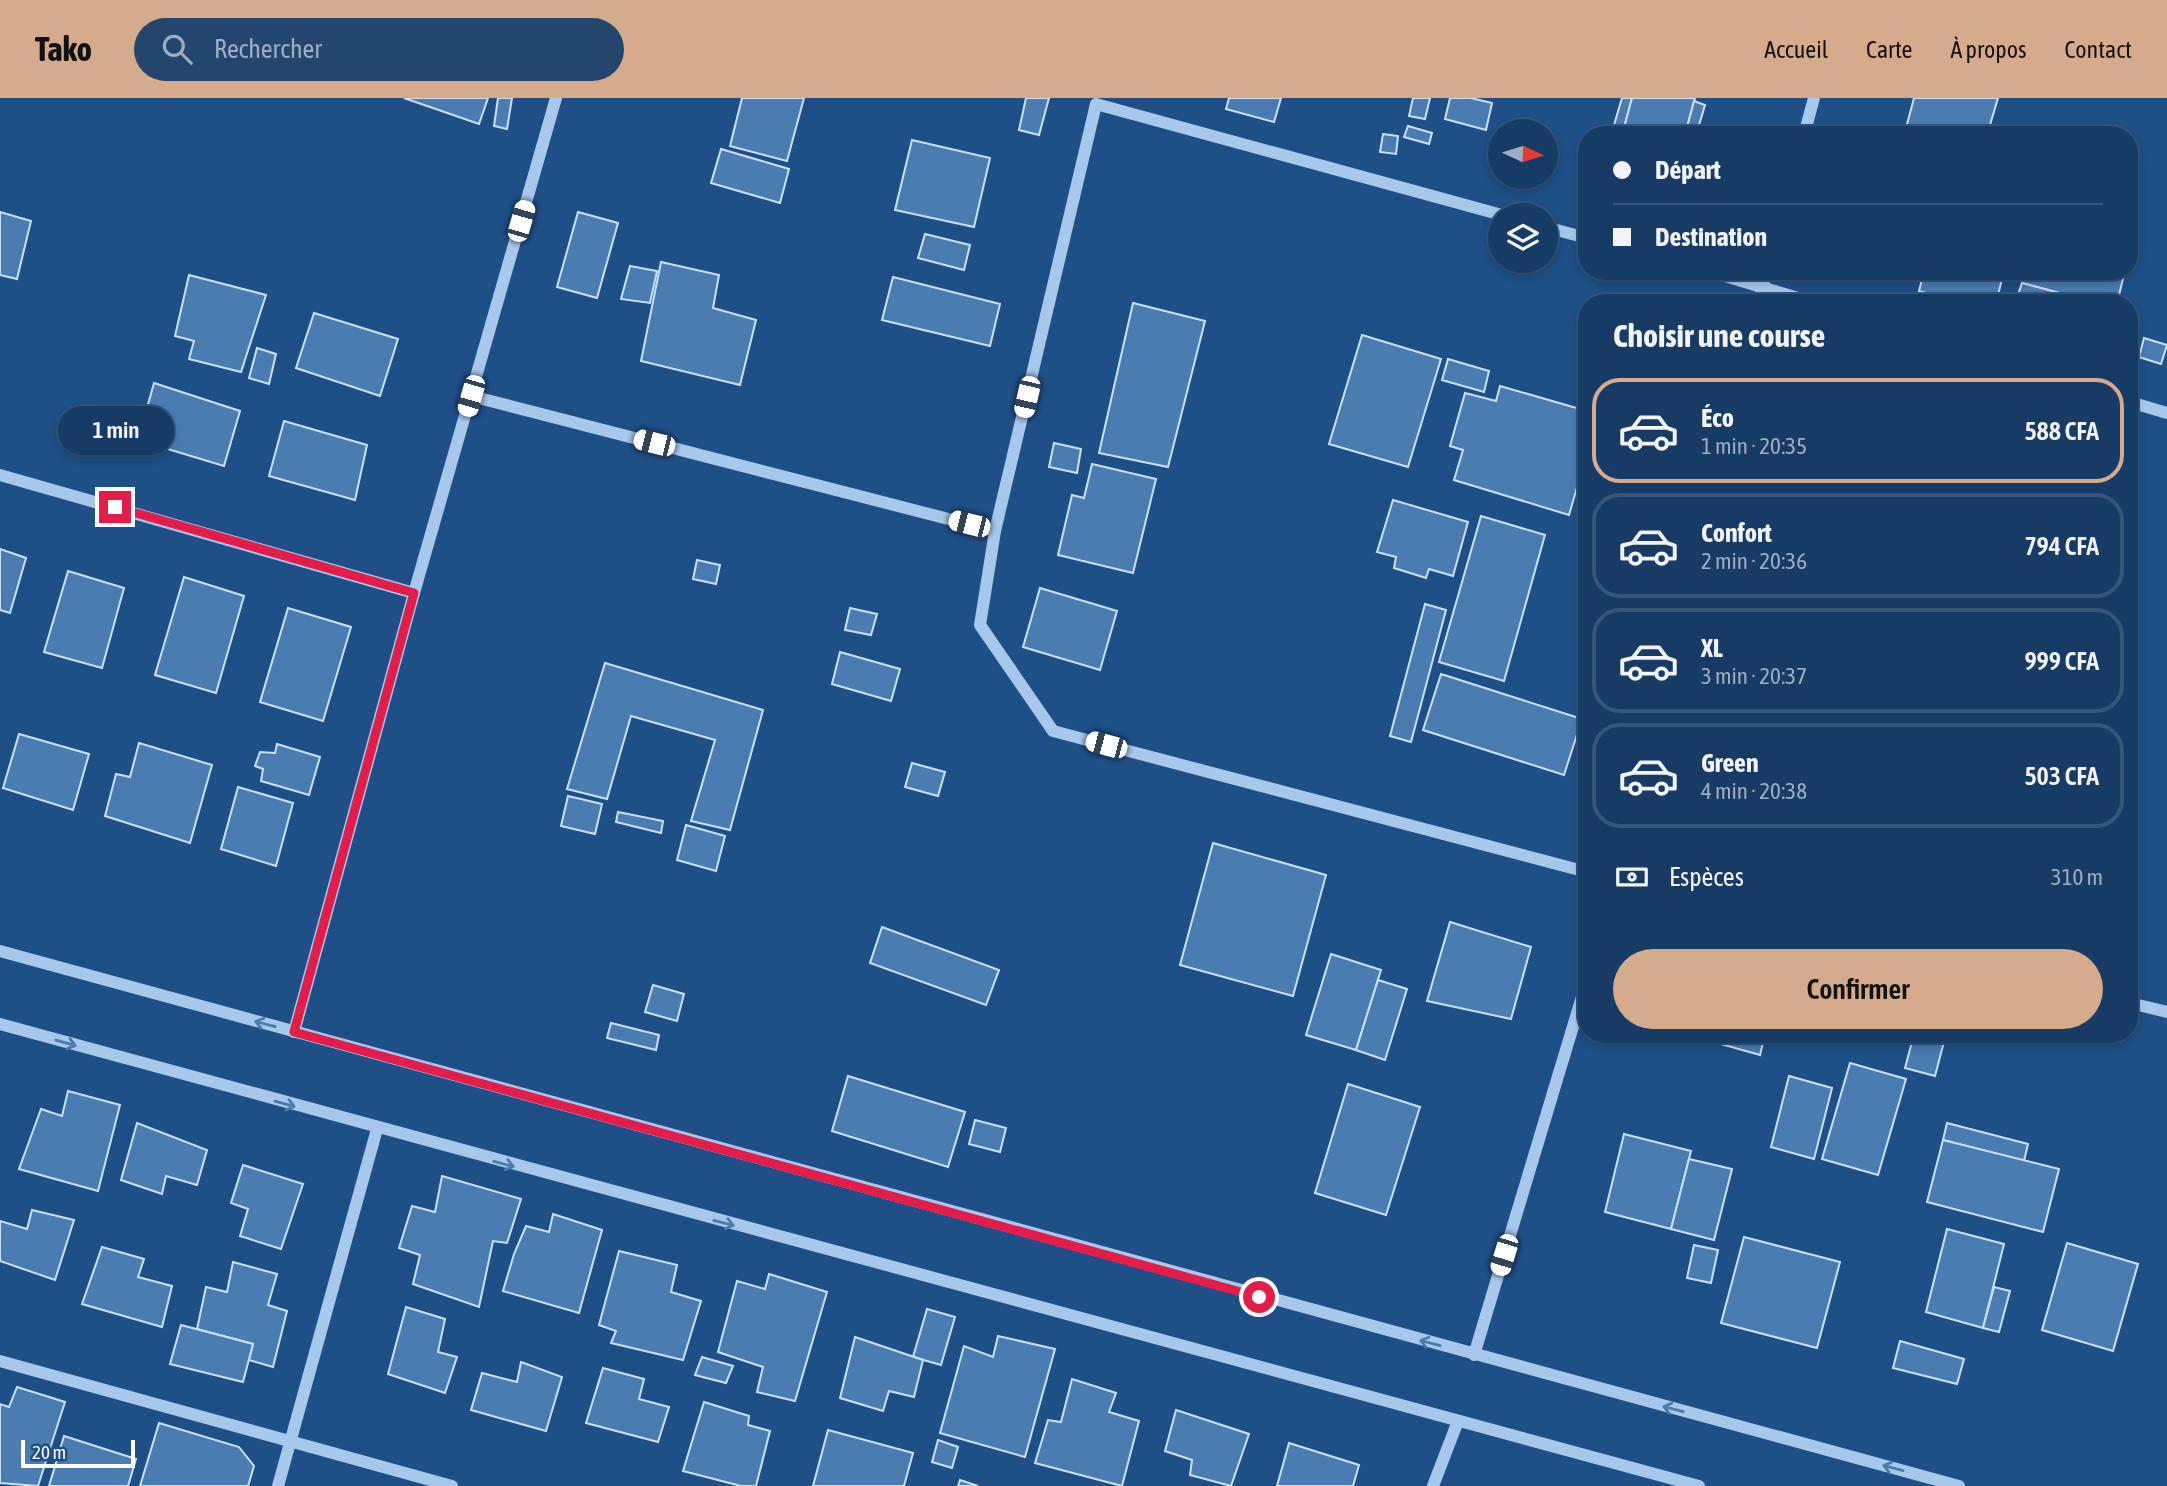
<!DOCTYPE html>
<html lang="fr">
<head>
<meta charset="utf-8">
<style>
	body { margin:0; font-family:"Asap Condensed",sans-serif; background:#23466e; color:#f1f3f6; height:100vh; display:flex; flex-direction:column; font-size:26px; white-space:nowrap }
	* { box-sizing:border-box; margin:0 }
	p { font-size:23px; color:#9eadbf }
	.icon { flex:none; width:38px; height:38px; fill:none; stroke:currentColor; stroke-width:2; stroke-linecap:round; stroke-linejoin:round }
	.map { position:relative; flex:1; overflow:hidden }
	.details { position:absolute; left:1578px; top:196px; width:560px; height:749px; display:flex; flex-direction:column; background:#163b65; border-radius:28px; box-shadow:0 4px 10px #0003,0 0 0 2px #355579 }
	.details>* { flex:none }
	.hud { position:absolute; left:1578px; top:28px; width:560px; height:154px; border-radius:28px; box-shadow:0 4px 10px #0003,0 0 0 2px #355579; display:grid; align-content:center; height:154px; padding:0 35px; background:#163b65 }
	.needle { width:46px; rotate:94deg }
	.fabs { position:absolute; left:1488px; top:21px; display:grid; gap:14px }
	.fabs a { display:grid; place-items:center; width:70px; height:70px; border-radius:50%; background:#163b65; box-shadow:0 4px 10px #0003,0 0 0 2px #355579; font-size:35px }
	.scale { position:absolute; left:21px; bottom:18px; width:114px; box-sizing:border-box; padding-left:7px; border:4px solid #fff; border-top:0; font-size:19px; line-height:24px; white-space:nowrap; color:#fff; -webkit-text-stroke:5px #1e4f87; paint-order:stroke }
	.end { position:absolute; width:32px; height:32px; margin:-16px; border:9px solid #e11d48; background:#fff; box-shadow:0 0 0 4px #fff }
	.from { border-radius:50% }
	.bubble { position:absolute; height:49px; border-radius:24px; background:#163b65; box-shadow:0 4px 10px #0003,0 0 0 2px #355579; font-size:23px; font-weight:600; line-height:49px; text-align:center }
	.car { position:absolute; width:21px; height:42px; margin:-21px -10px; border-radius:9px; box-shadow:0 0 5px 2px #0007; background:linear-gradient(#fff 24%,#345 0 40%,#fff 0 76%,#345 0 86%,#fff 0) }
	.hud b { display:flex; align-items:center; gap:24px; height:66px; font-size:26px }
	.hud b+b { border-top:2px solid #355579 }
	.hud i { width:18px; height:18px; background:#f1f3f6 }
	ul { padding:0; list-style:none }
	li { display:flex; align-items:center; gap:21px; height:105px; margin:0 14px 10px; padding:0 21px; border:4px solid #355579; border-radius:28px }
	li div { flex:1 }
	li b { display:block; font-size:26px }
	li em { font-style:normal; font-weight:600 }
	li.selected { border-color:#d6ab8b }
	li>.icon { width:63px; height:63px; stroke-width:1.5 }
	h2 { padding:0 35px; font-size:32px; line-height:84px }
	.pay { display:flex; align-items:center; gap:18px; height:77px; padding:0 35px; font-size:26px }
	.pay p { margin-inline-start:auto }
	.primary-button { display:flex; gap:14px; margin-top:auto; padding:14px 35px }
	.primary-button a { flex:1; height:80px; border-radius:42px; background:#d6ab8b; color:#111; font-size:28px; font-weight:600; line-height:80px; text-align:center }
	header { display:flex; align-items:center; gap:42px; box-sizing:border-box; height:98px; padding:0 35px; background:#d6ab8b; color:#111 }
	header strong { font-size:33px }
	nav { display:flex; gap:38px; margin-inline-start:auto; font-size:24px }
	.search { width:490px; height:63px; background:#23466e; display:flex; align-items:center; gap:18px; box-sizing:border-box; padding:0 24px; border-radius:38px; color:#9eadbf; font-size:26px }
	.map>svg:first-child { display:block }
	.building { fill:#4a7bb1; stroke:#cce1f8; stroke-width:2 }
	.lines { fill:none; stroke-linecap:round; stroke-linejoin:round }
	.minor { stroke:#a7c8eb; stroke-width:12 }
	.oneway { stroke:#4e79aa }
	.route { stroke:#e11d48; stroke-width:9 }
</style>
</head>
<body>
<header>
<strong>Tako</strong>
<div class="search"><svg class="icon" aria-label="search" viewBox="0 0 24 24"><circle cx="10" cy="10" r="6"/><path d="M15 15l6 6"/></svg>Rechercher</div>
<nav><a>Accueil</a><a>Carte</a><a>À propos</a><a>Contact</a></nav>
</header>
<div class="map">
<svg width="2167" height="1388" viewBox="0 0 2167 1388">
	<rect width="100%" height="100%" fill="#1e4f87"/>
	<!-- building -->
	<g class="building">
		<path d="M404,0H488L479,26Z"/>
		<path d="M498,0H512L507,31L494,28Z"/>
		<path d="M742,0H804L787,63L730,48Z"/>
		<path d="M1026,0H1049L1039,37L1019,32Z"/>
		<path d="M1229,0H1281L1274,24L1226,11Z"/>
		<path d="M1413,0H1430L1425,21L1409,18Z"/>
		<path d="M1450,0H1471L1492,5L1486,32L1445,21Z"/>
		<path d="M1622,0H1632L1624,30L1614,27Z"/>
		<path d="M1632,0H1695L1685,37H1622Z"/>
		<path d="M1914,0H1998L1987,37H1930L1906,30Z"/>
		<path d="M1694,3L1705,7L1696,37H1685Z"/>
		<path d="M1408,28L1432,35L1429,46L1404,39Z"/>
		<path d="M1383,36L1398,38L1396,56L1380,54Z"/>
		<path d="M912,42L990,60L974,129L895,112Z"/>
		<path d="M721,51L789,71L780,105L711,85Z"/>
		<path d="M0,114L31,123L17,181L0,177Z"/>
		<path d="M578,114L618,125L597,200L557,189Z"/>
		<path d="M2130,132L2136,134L2130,157Z"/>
		<path d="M925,136L970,147L964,172L918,160Z"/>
		<path d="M661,164L719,177L713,210L756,222L740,287L641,263Z"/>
		<path d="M630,168L657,173L650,205L621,201Z"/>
		<path d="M1924,173H2004L1996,205H1962L1919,193Z"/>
		<path d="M2025,173H2125L2117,205H2095L2022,185Z"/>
		<path d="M189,177L266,197L241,274L189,261L194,243L175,238Z"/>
		<path d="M893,179L1000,206L990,248L882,222Z"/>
		<path d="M2022,185L2094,204V205H2046L2018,197Z"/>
		<path d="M1133,205L1205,223L1168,369L1099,355Z"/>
		<path d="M314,215L398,241L380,298L296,270Z"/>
		<path d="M1362,237L1441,261L1408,369L1329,346Z"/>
		<path d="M2144,240L2167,247L2161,266L2139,259Z"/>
		<path d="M257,250L276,256L269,286L249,280Z"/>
		<path d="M1448,261L1489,273L1484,294L1442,282Z"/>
		<path d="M154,285L240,313L224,368L138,342Z"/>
		<path d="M1500,288L1587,313V355L1569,417L1454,382L1463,352L1450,348L1465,295L1496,303Z"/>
		<path d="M284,323L367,347L355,402L269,378Z"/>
		<path d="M1054,345L1081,351L1077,375L1049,369Z"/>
		<path d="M1092,366L1156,381L1133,475L1058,457L1072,397L1084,400Z"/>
		<path d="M1393,402L1468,424L1453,478L1429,471L1426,480L1394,470L1396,459L1377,454Z"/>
		<path d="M1481,418L1545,437L1504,583L1439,564Z"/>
		<path d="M0,451L26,460L10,515L0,512Z"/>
		<path d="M697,462L720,467L716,486L693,481Z"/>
		<path d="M68,473L124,490L102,570L44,554Z"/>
		<path d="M184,479L244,498L216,595L155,577Z"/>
		<path d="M1040,490L1117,513L1100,572L1023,549Z"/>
		<path d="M1425,506L1446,512L1411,644L1390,638Z"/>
		<path d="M288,510L351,529L323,623L260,604Z"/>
		<path d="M850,510L877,516L871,537L845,532Z"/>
		<path d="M840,554L900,571L891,603L832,586Z"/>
		<path d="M605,565L763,612L730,732L691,723L715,642L631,618L607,701L567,691Z"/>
		<path d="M1441,576L1582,621L1564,677L1423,632Z"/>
		<path d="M19,636L89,656L73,712L3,690Z"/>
		<path d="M139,645L212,667L190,745L105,718L116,676L130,679Z"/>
		<path d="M277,646L320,659L309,697L261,683L263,671L255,668L260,654L275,655Z"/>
		<path d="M912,665L945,674L938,698L905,689Z"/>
		<path d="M238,689L293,705L276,768L221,751Z"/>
		<path d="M568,698L602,706L595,736L561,728Z"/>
		<path d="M618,714L663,723L661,735L616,724Z"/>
		<path d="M686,727L725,738L716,773L677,762Z"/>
		<path d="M1213,745L1326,777L1293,898L1180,867Z"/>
		<path d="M1450,824L1531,849L1511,921L1427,903Z"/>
		<path d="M882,829L999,872L986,907L870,865Z"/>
		<path d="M1331,856L1381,872L1356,952L1306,937Z"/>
		<path d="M1378,882L1407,891L1385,962L1356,952Z"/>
		<path d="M653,887L684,896L677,923L645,914Z"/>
		<path d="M611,925L659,937L656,952L607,940Z"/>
		<path d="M1685,936H1765L1760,957Z"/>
		<path d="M1914,936H1946L1935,978L1905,970Z"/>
		<path d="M1850,965L1906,981L1878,1077L1822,1061Z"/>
		<path d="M848,978L965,1014L948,1069L832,1033Z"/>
		<path d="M1789,978L1832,990L1814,1061L1771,1049Z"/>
		<path d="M1348,986L1420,1009L1386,1117L1315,1095Z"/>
		<path d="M68,993L120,1007L98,1093L19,1071L41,1011L62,1018Z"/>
		<path d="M975,1022L1006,1030L1000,1054L969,1046Z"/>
		<path d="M137,1025L207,1052L197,1087L166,1078L162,1096L121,1082Z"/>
		<path d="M1947,1025L2028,1046L2024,1063L1943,1042Z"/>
		<path d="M1624,1036L1691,1053L1671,1131L1605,1114Z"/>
		<path d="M1943,1042L2059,1071L2043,1134L1927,1104Z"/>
		<path d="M1689,1061L1732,1071L1714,1142L1671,1131Z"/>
		<path d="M243,1067L303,1086L281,1151L240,1138L248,1111L231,1105Z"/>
		<path d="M442,1078L521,1101L507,1145L493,1143L479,1209L413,1186L420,1157L399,1150L412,1108L435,1114Z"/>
		<path d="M32,1112L74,1122L55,1182L0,1163V1123L27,1131Z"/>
		<path d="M553,1116L602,1132L579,1215L503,1193L514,1156L526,1128L549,1134Z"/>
		<path d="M1947,1131L2004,1146L1983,1230L1926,1214Z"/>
		<path d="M1744,1139L1840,1164L1817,1250L1721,1225Z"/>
		<path d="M2067,1145L2138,1166L2113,1253L2042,1232Z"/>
		<path d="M1694,1147L1718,1152L1711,1185L1687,1180Z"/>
		<path d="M102,1149L144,1161L138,1179L172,1188L162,1229L82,1206Z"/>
		<path d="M619,1153L677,1167L671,1194L701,1203L683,1262L611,1245L616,1233L599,1227Z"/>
		<path d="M233,1164L277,1176L268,1207L287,1213L273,1269L249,1262L253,1246L197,1231L206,1189L227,1194Z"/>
		<path d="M769,1176L827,1194L795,1303L757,1294L763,1269L718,1254L737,1183L765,1191Z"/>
		<path d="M1994,1189L2010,1193L1999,1234L1983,1230Z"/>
		<path d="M406,1209L445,1221L438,1254L457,1259L445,1295L388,1276Z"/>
		<path d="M927,1211L955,1219L941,1267L913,1259Z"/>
		<path d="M181,1227L253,1246L243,1284L170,1266Z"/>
		<path d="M998,1238L1055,1251L1025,1359L940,1335L964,1248L993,1259Z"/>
		<path d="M855,1239L923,1262L914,1299L889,1293L883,1313L840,1300Z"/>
		<path d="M1900,1243L1964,1261L1957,1286L1893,1270Z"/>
		<path d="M702,1259L733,1268L726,1285L695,1277Z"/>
		<path d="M521,1264L562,1279L546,1333L471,1312L482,1275L517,1284Z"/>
		<path d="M603,1270L644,1281L639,1301L669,1309L658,1344L586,1325Z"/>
		<path d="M1072,1281L1116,1295L1109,1314L1139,1323L1122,1388L1035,1365L1048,1322L1061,1324Z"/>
		<path d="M17,1289L65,1304L38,1388L0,1385V1306L9,1309Z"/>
		<path d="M704,1304L749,1318L748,1327L770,1333L756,1388H741L683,1373Z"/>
		<path d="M1176,1312L1249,1336L1231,1388L1190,1377L1192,1362L1165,1353Z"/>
		<path d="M159,1325L239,1349L254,1368L248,1388H140Z"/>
		<path d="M828,1332L913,1355L904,1388H813Z"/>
		<path d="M64,1338L136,1361L128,1388H49Z"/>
		<path d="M938,1342L958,1349L952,1370L932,1364Z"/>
		<path d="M1289,1345L1359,1367L1353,1388H1277Z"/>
		<path d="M960,1382L978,1388H958Z"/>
	</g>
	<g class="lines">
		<!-- minor -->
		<g class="minor">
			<path d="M1804,37L1814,0"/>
			<path d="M1502,117L1096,6L995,433L980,527L1053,633L1587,774"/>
			<path d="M1545,129L1587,140"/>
			<path d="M1708,173L1815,205"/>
			<path d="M1758,205L1767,173"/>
			<path d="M471,298L995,433"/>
			<path d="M2130,304L2167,315"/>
			<path d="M0,377L414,495"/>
			<path d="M0,853L1959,1388"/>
			<path d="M2130,905L2167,914"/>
			<path d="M0,926L1699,1388"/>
			<path d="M294,934L414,495L556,0"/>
			<path d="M1474,1257L1587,882"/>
			<path d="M0,1263L452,1388"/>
			<path d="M278,1388L377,1031"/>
			<path d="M1433,1388L1458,1323"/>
		</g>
	</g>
	<!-- one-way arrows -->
	<defs><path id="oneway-shaft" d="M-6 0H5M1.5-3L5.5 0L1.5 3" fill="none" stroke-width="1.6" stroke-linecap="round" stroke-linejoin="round" transform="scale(1.75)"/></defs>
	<g class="oneway">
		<use href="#oneway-shaft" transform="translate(265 926) rotate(-165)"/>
		<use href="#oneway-shaft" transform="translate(66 945) rotate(16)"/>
		<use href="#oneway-shaft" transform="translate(285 1006) rotate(16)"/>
		<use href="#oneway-shaft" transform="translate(504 1066) rotate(15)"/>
		<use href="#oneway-shaft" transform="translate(724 1125) rotate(15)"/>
		<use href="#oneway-shaft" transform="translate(1430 1245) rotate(-165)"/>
		<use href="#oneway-shaft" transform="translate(1673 1311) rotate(-165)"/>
		<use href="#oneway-shaft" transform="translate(1893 1370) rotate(-165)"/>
	</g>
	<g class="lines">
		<!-- route -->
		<path class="route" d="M115,409L414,495L294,934L1259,1199"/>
	</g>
</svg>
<div class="fabs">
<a><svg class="needle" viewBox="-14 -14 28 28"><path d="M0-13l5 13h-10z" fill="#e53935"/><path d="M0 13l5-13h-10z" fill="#9eadbf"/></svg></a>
<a><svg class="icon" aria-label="layers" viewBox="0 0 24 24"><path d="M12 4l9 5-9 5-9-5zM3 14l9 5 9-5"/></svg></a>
</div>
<div class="scale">20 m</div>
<i class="end from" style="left:1259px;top:1199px"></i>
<i class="end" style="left:115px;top:409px"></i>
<div class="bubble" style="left:58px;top:308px;width:116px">1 min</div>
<i class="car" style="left:521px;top:123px;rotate:16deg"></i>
<i class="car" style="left:471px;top:298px;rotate:196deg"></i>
<i class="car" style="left:1027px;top:299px;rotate:193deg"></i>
<i class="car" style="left:654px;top:345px;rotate:284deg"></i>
<i class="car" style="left:969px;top:426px;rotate:284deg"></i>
<i class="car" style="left:1106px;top:647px;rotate:285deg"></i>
<i class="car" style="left:1504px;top:1157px;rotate:197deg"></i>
<div class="hud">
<b><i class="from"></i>Départ</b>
<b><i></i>Destination</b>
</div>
<section class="details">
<h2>Choisir une course</h2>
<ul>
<li class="selected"><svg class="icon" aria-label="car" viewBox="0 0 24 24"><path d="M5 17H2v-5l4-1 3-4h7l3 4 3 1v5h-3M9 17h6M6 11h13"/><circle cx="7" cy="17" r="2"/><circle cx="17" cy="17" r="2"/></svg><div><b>Éco</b><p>1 min · 20:35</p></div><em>588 CFA</em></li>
<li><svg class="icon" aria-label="car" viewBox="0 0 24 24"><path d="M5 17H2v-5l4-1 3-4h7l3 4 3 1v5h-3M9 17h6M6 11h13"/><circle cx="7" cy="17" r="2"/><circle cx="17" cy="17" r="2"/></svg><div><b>Confort</b><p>2 min · 20:36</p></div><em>794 CFA</em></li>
<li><svg class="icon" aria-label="car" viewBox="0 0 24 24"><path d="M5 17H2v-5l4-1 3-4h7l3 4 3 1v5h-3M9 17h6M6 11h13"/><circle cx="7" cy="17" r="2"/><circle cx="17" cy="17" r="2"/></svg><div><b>XL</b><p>3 min · 20:37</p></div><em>999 CFA</em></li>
<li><svg class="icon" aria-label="car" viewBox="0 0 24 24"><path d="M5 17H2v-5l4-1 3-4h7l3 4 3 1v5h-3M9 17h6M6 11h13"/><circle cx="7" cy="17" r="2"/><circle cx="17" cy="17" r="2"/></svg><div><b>Green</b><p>4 min · 20:38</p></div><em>503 CFA</em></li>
</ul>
<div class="pay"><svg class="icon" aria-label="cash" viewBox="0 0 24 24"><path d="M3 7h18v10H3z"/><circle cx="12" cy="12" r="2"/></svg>Espèces<p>310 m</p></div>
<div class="primary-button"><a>Confirmer</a></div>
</section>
</div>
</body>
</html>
